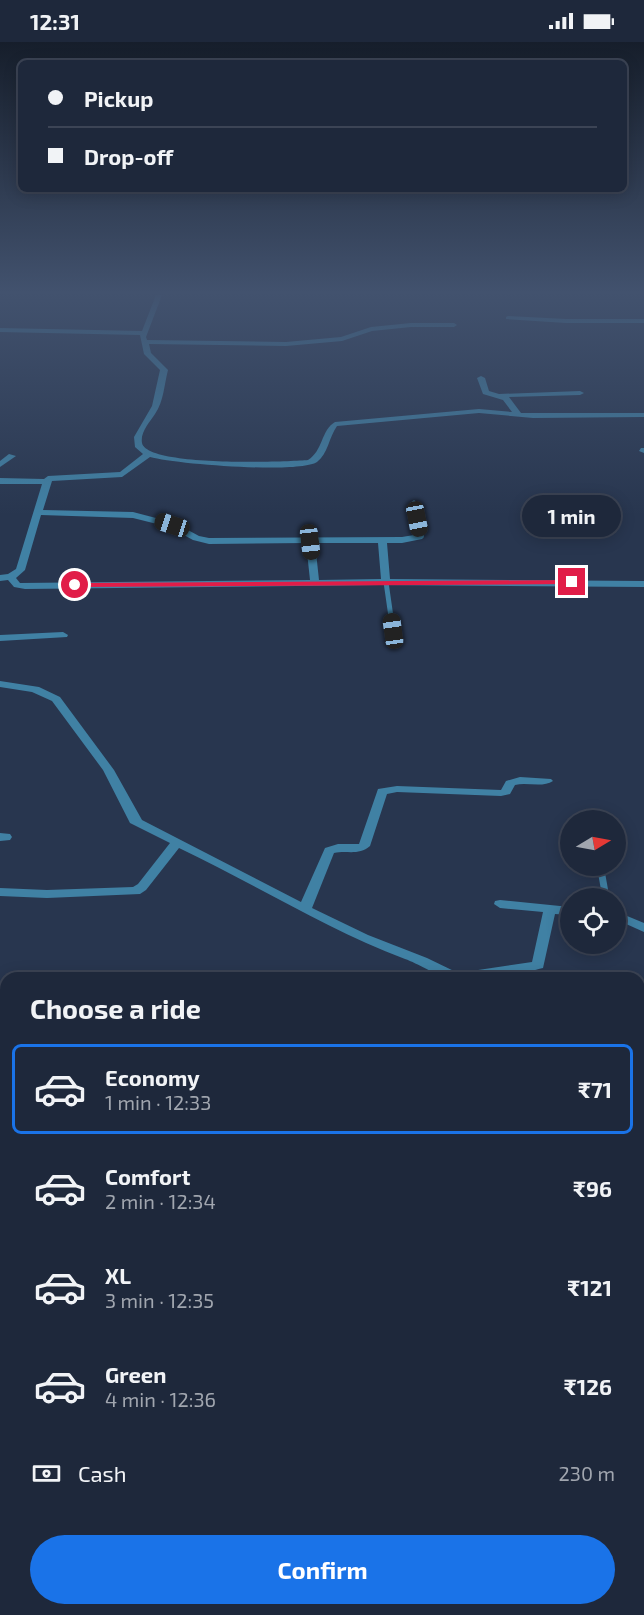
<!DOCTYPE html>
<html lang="en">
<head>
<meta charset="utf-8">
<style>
	body { margin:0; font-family:"Exo 2",sans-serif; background:#263042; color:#f1f3f6; height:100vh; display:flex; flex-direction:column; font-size:22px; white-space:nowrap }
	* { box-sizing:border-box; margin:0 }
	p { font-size:20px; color:#a1a6af }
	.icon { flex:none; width:33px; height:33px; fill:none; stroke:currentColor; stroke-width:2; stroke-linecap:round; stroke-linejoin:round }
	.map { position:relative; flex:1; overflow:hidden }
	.details { position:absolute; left:0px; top:930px; width:645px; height:644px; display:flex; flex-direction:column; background:#1e283b; border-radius:18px 18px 0 0; box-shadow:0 3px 15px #0003,0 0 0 2px #3c4455 }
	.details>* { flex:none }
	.banner { position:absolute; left:18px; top:18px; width:609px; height:132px; border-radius:9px; box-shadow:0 3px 15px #0003,0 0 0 2px #3c4455; display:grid; align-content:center; height:132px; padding:0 30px; background:#1e283b }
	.needle { width:39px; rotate:80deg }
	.controls { position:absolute; left:560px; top:768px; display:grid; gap:12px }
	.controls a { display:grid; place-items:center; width:66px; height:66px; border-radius:50%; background:#1e283b; box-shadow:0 3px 15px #0003,0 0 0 2px #3c4455; font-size:30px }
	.end { position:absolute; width:27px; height:27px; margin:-14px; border:8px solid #e11d48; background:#fff; box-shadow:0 0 0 3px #fff }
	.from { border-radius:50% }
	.bubble { position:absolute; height:42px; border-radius:21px; background:#1e283b; box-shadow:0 3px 15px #0003,0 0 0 2px #3c4455; font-size:20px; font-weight:700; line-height:42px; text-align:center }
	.car { position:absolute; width:18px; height:36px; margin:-18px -9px; border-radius:8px; box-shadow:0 0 4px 2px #0007; background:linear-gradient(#222 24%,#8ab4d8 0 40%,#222 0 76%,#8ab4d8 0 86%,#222 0) }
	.banner b { display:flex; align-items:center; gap:21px; height:57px; font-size:22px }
	.banner b+b { border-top:2px solid #3c4455 }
	.banner i { width:15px; height:15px; background:#f1f3f6 }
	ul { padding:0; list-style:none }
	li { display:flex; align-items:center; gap:18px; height:90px; margin:0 12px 9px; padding:0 18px; border:3px solid transparent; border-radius:9px }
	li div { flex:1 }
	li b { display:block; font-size:22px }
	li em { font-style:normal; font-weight:700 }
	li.on { border-color:#1a73e8 }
	li>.icon { width:54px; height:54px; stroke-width:1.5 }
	h2 { padding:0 30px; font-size:27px; line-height:72px }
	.pay { display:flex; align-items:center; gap:15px; height:66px; padding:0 30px; font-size:22px }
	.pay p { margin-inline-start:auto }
	.cta { display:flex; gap:12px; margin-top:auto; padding:12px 30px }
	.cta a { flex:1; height:69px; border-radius:36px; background:#1a73e8; color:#fff; font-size:24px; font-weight:700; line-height:69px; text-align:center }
	.status { display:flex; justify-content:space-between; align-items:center; height:42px; padding:0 30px; background:#1e283b; direction:ltr }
	.status svg { height:16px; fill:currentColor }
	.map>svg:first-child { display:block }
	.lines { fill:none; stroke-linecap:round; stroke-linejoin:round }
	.service-far1 { stroke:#4081a4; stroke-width:5 }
	.service { stroke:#4081a4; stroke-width:7 }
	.minor { fill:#4081a4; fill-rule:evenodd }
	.route { fill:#e11d48 }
</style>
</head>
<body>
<div class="status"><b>12:31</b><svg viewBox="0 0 49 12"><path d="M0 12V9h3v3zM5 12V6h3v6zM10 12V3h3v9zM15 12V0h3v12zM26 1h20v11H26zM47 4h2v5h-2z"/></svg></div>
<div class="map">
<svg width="644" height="1573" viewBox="0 0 644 1573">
	<rect width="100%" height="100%" fill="#28364f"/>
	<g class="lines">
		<!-- service-far1 -->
		<path class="service-far1" d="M386,540L393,589"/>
		<!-- service -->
		<path class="service" d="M601,828L606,856"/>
		<!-- minor -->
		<g class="minor">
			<path d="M156,253H162L146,295L147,298L286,300L341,295L371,285L411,281H454L457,283L454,285H411L372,289L342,299L286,304L149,302L151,311L168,328C164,343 164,359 155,372C150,380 140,390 142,401C147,425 285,420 308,418C323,409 321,388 335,380L479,367L512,370L503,358L483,352L477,336L481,334L485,336L489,349L499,352L580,349L584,351L580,353L509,355L521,371H644V375L533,376L479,371L337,384C329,395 328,412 317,420C298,432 175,422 150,415L122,435L52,439L43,468L133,470L175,481L199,494L209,496L402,495L414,493L410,461L414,458L418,461L424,495L422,497L402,501H387L390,537L644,539V545L381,543L25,547L14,545L8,538L0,539V533L8,532L16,527L42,442H0V436L44,437L48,434L120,430L143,412L135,405L134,395L152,364L160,328L144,312L140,293L0,290V286L142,289ZM41,473L133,476L169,485L193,498L209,502L306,501L310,538L20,541L16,536L25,528ZM315,501H378L381,537L319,538Z"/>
			<path d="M508,274L566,277H644V281H566L506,277V275Z"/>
			<path d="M641,406H644V411L639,409Z"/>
			<path d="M9,412L16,414L0,425V419Z"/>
			<path d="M63,590L68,593L67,595L0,599V593Z"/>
			<path d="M0,639L39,645L60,655L114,728L142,778L301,860L325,806L338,802H359L378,747L397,744L501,748L506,739L520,735L551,737L553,739C543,746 527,740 515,743L510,752L501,754L397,750L387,752L370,804C359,814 347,808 334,811L312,866L368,893L427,916L458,931L532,920L543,870L500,866L494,862L495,859L500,858L570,865V873L555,872L543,926C522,932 467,940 447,936C438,934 417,921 405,917C326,887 255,842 179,806L146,848L140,852L47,856L0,854V846L47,848L133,845L138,842L170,801L130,781L103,728L52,659L32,650L0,645Z"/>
			<path d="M0,791L10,792L12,795L10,798L0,799Z"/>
			<path d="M615,869L644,881V890L615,877Z"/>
			<rect x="639" y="976" width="5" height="10"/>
			<path d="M0,1150L6,1151V1163L0,1162Z"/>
			<path d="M639,1413L644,1414V1431L639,1430Z"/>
			<path d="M6,1430V1478L0,1480V1433Z"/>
		</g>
	</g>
	<!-- sky -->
	<linearGradient id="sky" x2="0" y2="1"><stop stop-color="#161e2b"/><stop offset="0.53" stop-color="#42526e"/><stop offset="1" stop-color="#42526e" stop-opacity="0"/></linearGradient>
	<rect width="644" height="473" fill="url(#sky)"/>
	<!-- route -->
	<path class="route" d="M572,538L575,540L574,542L75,545L71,543L75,541Z"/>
</svg>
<div class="controls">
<a><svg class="needle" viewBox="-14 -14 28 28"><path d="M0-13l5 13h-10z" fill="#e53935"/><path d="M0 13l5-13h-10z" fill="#a1a6af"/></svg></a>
<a><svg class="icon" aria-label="locate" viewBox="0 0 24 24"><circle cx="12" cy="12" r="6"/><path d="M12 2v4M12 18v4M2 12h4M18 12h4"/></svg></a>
</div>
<i class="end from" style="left:75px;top:543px"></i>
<i class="end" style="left:572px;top:540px"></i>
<div class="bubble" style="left:522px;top:453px;width:99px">1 min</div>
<i class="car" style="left:417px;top:477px;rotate:169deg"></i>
<i class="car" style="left:172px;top:483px;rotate:288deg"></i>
<i class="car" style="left:310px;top:500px;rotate:173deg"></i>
<i class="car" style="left:393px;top:589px;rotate:352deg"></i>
<div class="banner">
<b><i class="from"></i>Pickup</b>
<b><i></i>Drop-off</b>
</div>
<section class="details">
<h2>Choose a ride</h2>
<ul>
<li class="on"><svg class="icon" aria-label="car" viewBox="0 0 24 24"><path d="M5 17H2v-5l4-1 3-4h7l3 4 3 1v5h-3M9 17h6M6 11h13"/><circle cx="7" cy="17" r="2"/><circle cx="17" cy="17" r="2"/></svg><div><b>Economy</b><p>1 min · 12:33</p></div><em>₹71</em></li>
<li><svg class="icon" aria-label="car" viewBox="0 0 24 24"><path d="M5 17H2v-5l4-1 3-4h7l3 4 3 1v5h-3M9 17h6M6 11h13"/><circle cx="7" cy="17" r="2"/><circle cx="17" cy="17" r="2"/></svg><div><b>Comfort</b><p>2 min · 12:34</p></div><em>₹96</em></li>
<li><svg class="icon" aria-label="car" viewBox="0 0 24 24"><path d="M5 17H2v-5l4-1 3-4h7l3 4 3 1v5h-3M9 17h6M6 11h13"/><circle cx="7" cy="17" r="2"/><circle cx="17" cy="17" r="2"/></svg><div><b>XL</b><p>3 min · 12:35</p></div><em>₹121</em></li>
<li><svg class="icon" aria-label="car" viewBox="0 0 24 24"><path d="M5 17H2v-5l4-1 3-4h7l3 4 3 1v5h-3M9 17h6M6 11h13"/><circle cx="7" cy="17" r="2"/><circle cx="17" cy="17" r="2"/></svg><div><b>Green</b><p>4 min · 12:36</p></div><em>₹126</em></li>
</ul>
<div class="pay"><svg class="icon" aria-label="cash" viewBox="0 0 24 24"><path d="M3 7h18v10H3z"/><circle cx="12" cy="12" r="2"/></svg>Cash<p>230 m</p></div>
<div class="cta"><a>Confirm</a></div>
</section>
</div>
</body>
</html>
